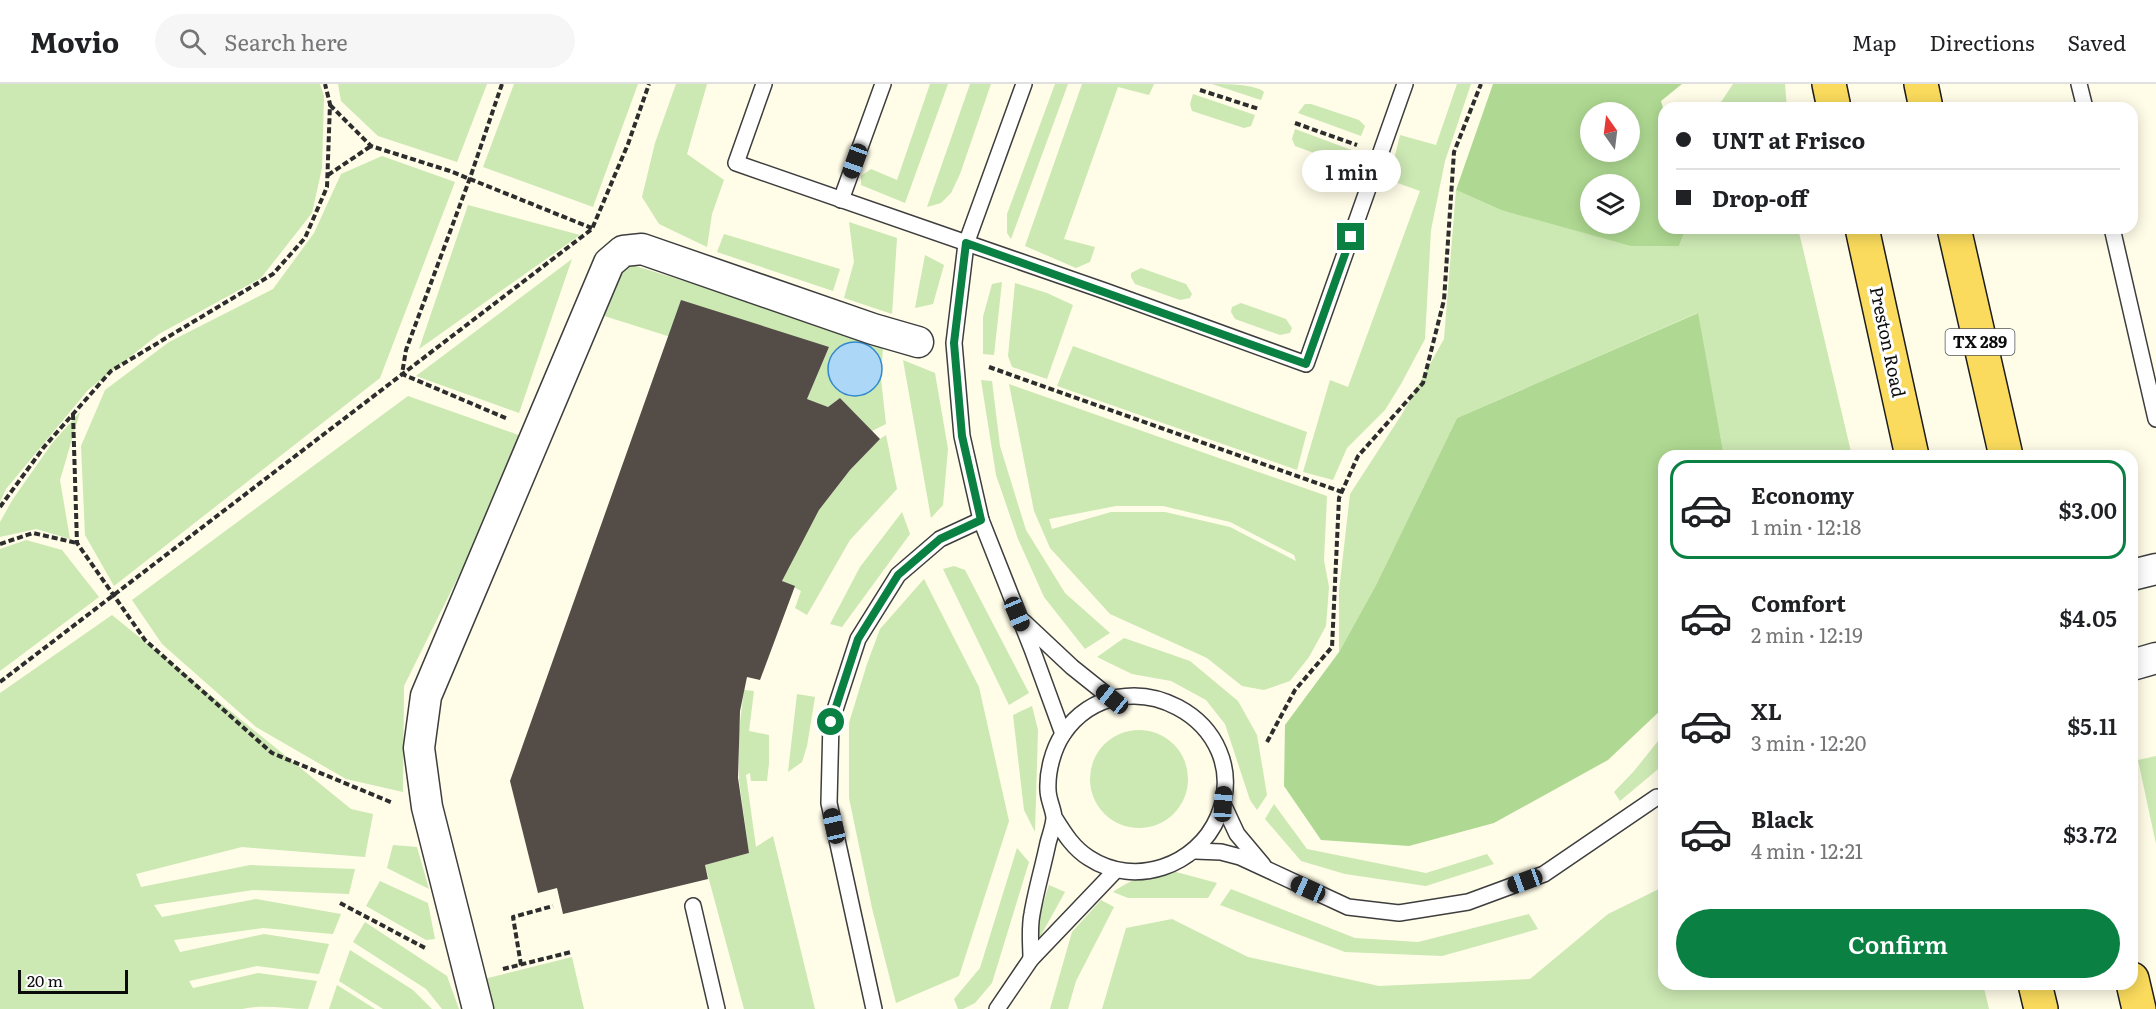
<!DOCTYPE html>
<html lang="en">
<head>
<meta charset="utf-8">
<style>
	body { margin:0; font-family:Literata,serif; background:#f6f6f6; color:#202124; height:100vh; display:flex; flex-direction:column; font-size:22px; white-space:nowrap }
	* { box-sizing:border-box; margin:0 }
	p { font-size:20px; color:#757577 }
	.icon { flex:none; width:33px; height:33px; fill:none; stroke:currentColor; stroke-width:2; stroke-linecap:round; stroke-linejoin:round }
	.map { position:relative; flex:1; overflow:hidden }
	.details { position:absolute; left:1658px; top:366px; width:480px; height:540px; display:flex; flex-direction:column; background:#fff; border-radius:18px; box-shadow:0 3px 15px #0003 }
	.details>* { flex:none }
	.top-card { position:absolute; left:1658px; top:18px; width:480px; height:132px; border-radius:18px; box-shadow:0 3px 15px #0003; display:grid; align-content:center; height:132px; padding:0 18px; background:#fff }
	.needle { width:39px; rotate:346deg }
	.controls { position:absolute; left:1580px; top:18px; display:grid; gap:12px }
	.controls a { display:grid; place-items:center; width:60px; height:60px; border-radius:50%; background:#fff; box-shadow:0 3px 15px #0003; font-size:30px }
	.scale { position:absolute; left:18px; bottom:15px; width:110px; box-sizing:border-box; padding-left:6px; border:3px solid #0b0b0b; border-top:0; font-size:16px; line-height:21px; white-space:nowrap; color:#0b0b0b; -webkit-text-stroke:4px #fff; paint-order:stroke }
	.end { position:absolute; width:27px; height:27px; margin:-14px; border:8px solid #0b8043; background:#fff; box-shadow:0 0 0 3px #fff }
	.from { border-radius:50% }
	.bubble { position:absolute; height:42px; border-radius:21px; background:#fff; box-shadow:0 3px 15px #0003; font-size:20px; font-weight:600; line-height:42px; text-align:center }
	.car { position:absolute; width:18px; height:36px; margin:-18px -9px; border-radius:8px; box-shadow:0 0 4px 2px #0007; background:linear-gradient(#222 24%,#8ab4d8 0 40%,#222 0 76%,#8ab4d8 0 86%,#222 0) }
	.top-card b { display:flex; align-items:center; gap:21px; height:57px; font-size:22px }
	.top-card b+b { border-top:2px solid #e0e0e0 }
	.top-card i { width:15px; height:15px; background:#202124 }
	ul { padding:10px 0 0; list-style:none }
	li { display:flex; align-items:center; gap:18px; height:99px; margin:0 12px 9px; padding:0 6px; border:3px solid transparent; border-radius:18px }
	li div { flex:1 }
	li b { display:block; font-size:22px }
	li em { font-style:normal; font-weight:600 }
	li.on { border-color:#0b8043 }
	li>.icon { width:54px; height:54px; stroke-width:1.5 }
	.button { display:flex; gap:12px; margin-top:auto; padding:12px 18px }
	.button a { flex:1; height:69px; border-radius:36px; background:#0b8043; color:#fff; font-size:24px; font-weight:600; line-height:69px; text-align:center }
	header { display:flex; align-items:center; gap:36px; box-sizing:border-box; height:84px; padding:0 30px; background:#fff; border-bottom:2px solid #e0e0e0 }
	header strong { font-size:28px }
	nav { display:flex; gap:33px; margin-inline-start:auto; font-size:21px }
	.search { width:420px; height:54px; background:#f6f6f6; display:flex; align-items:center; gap:15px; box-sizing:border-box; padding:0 21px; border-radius:33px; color:#757577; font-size:22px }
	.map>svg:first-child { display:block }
	.green { fill:#cce8b3; fill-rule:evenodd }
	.forest { fill:#afd992; fill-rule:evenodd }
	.water { fill:#add7f6; stroke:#3389ce; stroke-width:1.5 }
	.building { fill:#534c47 }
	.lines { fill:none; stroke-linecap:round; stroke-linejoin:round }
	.lane-casing { stroke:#3e3e3e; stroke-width:18 }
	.street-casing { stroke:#3e3e3e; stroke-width:33 }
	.primary-casing { stroke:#1c1c1c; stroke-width:36 }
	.path { stroke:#2d2d2d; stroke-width:4; stroke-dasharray:6 3; stroke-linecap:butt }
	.lane { stroke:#fff; stroke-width:15 }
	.street { stroke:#fff; stroke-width:30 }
	.primary { stroke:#fadb5d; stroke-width:33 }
	.route { stroke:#0b8043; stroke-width:8 }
	.labels { text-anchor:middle; stroke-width:6; stroke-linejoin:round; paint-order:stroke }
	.shield { fill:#fff; stroke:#545454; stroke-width:1.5 }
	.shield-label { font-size:16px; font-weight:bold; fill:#0b0b0b }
	.street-label { font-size:18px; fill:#0b0b0b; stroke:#fff }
</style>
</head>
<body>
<header>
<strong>Movio</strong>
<div class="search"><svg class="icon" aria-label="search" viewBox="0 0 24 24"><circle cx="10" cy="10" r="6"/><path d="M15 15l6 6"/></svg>Search here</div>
<nav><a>Map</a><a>Directions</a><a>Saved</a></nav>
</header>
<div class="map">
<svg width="2156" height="925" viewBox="0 0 2156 925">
	<rect width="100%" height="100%" fill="#fffce8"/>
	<!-- green -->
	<g class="green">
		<path d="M0,0H320L324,12L322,84L312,129L261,194L159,250L88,306L6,405L0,418Z"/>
		<path d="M338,0H487L457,78L378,52L341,17Z"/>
		<path d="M514,0H638L593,123L483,83Z"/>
		<path d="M676,0H707L687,70L724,96L712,130L707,163L659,140L642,113L655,59Z"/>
		<path d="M930,0H948L905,119L861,101V92L871,85L897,96Z"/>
		<path d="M970,0H991L960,90L951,109L941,119L927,123Z"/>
		<path d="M1055,0H1068L1011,155L1007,149V130Z"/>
		<path d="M1082,0H1154L1149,11L1118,3L1064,155L1095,163L1090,178L1076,184L1025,162Z"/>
		<path d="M1212,0C1228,0 1254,0 1264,8L1261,16Z"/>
		<path d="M1457,0H1471L1445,77L1431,146L1425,255L1401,300L1385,326L1347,364L1333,396L1303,388L1330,296L1348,303L1420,107L1389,96L1400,51L1436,61Z"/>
		<path d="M1733,0H1785L1787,24H1717Z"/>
		<path d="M1193,10L1255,31L1251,42L1244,44L1192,27L1190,20Z"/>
		<path d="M1305,20H1311L1359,36L1365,42L1361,52L1298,29Z"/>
		<path d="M1295,45L1357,68L1352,77L1344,80L1295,62L1292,55Z"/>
		<path d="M382,72L455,98L380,294L114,502L85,451L81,362L105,306L169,258L273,205L314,149L341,90Z"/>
		<path d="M1456,106L1501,126L1679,162L1686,144H1798L1852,372H1724L1697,229L1457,334L1376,501L1339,568V507L1350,410L1402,330L1444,255Z"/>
		<path d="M468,121L580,151L419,265Z"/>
		<path d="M849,138L897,154L892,230L844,214L854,178Z"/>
		<path d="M724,150L840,185L833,207L717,168Z"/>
		<path d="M925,171L944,181L933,220L915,224Z"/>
		<path d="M572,175L519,329L416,292Z"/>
		<path d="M626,179L858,251L883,264L881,295L886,340L872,347L840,314L828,323L807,315L829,263L775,286L598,230Z"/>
		<path d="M1141,184L1186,200L1192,210L1190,214L1180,216L1135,200L1131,193V189Z"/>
		<path d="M1002,198L994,271L983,270V233L992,200Z"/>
		<path d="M1015,199L1047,209L1073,221L1047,295L1012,283L1008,272Z"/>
		<path d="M1241,219L1286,235L1292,244L1290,249L1280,251L1235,235L1231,228L1232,223Z"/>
		<path d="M1073,262L1307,348L1297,386L1057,302Z"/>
		<path d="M903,276L935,289L948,365L943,421L931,434Z"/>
		<path d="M981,296L992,297L1000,362L1026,446L1065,509L1110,549L1085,565L1044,513L1018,455L996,391Z"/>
		<path d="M1009,300L1327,412L1324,476L1329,503L1326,542L1309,573L1290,597L1264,606L1242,602L1207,574L1110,530L1050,464L1034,427ZM1116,422H1163L1230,438L1294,471L1296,477L1230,443L1165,428H1111L1052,445L1049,435Z"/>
		<path d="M408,312L527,354L404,602L403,708L346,695L256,643L162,560L132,516Z"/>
		<path d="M80,328L60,396L70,455L36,445L0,453V438L13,415L53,358Z"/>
		<path d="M886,351L897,405L850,456L807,531L795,524L801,507L782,497L819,426L850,386L880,355Z"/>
		<path d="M902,428L910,450L842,543L830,540L860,483Z"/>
		<path d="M26,456L62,466L99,513L0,587V465Z"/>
		<path d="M954,482L965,486L1029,609L1009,621L943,485Z"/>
		<path d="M924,495L979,603L1009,737L959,892L896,919L872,824L849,714V639L867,580L880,545Z"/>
		<path d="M112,531L351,725L373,730L365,773L242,763L136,790L141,803L250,781L355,785L349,810L253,806L154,821L162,833L256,815L341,830L333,850L263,844L174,856L180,868L264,850L329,860L319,890L257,882L189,897L193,904L258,889L317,897L308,925C285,925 264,920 242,925H0V609Z"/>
		<path d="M1124,554L1190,577L1238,617L1257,651L1267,711L1257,726L1250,716L1225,640L1206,616L1171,597L1132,590L1097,573Z"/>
		<path d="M744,606L754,607L749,647L769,651V679L767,697H751L750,689L746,691L756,763L773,752L815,925H744L705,781L749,769L739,696V646Z"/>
		<path d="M797,610L815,613L807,662L802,678L788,688Z"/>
		<path d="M1032,622L1038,646L1035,748L1024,726L1013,631Z"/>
		<circle cx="1139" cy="695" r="49"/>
		<path d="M1663,651V681L1620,717L1614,708L1634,687Z"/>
		<path d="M2156,672V760L2138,676Z"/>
		<path d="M1274,720L1307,765L1426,789L1487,770L1494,780L1426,802L1345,790L1301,777L1265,735Z"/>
		<path d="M393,761L417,763L429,805L387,784Z"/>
		<path d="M1017,764L1029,778L992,899L975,919L963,925H958L954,915L980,884Z"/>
		<path d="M1176,788L1217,799L1208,814H1128L1113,808C1134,793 1151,790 1176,788Z"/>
		<path d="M380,797L428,819L435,855L426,856L366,822Z"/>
		<path d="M1049,801L1065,808L1040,853L1036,851V842Z"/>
		<path d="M1663,803L1664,900H1983L1989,925H1102L1126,844L1172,835L1248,873L1379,902L1530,895L1608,830Z"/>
		<path d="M1231,805L1355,854L1418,858L1529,830L1538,845L1442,872L1345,868L1220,821Z"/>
		<path d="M1101,816L1114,823L1076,897L1068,925H1050L1072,848Z"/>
		<path d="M365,838L447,892L459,925H442L426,905L353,858Z"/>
		<path d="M350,866L413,906L432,925H383L339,897Z"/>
		<path d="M572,873L584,925H494L484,895Z"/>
		<path d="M337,901L375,925H329Z"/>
	</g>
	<!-- forest -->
	<g class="forest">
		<path d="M1493,0H1682L1661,17L1664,27V144H1686L1679,162H1631L1501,126L1456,106ZM1590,28H1629V68H1590ZM1590,100H1629V140H1590Z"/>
		<path d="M1698,229L1724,372H1664L1663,624L1608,676L1494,739L1409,762L1321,756L1284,702L1285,641L1339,568L1376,501L1457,334Z"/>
	</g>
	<!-- water -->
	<circle class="water" cx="855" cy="285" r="27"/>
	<!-- building -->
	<path class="building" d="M681,216L829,263L807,315L828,323L840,314L880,355L850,386L819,426L782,497L795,502L760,596L747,593L740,627L738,694L749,769L705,781L708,795L563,830L557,804L538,809L510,697Z"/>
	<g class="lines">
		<defs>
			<g id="lane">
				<path d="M764,0L736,79L1105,207L1306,280L1405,0"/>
				<path d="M1024,0L966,160L954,259L962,352L981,436L1032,565L1063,650"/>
				<path d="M2079,0L2085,24"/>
				<path d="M841,116L883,0"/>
				<path d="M2112,144L2156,335"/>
				<path d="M1024,538L1072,583L1112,615"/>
				<path d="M1223,720L1237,750L1263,781"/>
				<path d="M1195,767L1221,768L1240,773L1348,823L1399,829L1468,818L1544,790L1657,713"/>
				<path d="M693,822L717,925"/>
				<path d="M1031,875C1031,861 1029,845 1032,830C1036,806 1043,783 1048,759C1050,751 1054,741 1054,733C1053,724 1048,715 1048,706C1047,688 1053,665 1063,650C1122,565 1258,636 1218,733C1197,782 1135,804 1089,774C1073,764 1064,749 1054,733"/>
				<path d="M874,925L829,719L831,638L858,555L898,491L940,455L981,436"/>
				<path d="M997,925L1031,875L1116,786"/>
			</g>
			<g id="street">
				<path d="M2132,491L2156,485"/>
				<path d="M2132,581L2156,574"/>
				<path d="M478,925L427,723L419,664L426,612L609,179L623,167L642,165L873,245L918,258"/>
			</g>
			<g id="primary">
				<path d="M1829,0L1834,24"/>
				<path d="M1921,0L1926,24"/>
				<path d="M1862,144L1912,372"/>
				<path d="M1954,144L2006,372"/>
				<path d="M2132,895L2139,925"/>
				<path d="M2035,900L2041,925"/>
			</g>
		</defs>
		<!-- lane casing -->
		<use href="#lane" class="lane-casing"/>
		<!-- street casing -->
		<use href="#street" class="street-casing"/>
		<!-- primary casing -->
		<use href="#primary" class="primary-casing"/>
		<!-- path -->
		<g class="path">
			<path d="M502,0L470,94L406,266L402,290L508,335"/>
			<path d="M1200,6L1259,25"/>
			<path d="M330,21L371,62L450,87L594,145"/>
			<path d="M1295,39L1357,61"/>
			<path d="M328,91L371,62"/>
			<path d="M989,283L1342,408"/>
			<path d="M73,330L77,459L145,556L272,669L393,719"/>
			<path d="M0,423L44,363L111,287L273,190L305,154L327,103L330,20L325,0"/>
			<path d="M0,460L33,449L77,459"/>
			<path d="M0,598L592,145L628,60L649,0"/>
			<path d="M1267,658L1295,606L1332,563L1339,414L1358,372L1423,299L1444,216L1454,68L1481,0"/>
			<path d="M340,819L427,865"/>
			<path d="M521,881L513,833L553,822"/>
			<path d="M503,885L571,868"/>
		</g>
		<!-- lane -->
		<use href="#lane" class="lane"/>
		<!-- street -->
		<use href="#street" class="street"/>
		<!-- primary -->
		<use href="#primary" class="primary"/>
	</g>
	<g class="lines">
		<!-- route -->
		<path class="route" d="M831,638L858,555L898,491L940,455L981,436L962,352L954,259L966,159L1306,280L1351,153"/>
	</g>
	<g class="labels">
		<!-- shield labels -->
		<rect class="shield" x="1945.5" y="245" width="69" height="26" rx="4.5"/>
		<g class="shield-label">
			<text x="1980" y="264">TX 289</text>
		</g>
		<!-- street labels -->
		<g class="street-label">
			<text transform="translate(1887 258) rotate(78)" y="6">Preston Road</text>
		</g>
	</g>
</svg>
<div class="controls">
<a><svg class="needle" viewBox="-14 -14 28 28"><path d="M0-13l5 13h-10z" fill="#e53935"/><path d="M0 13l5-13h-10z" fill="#757577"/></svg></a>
<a><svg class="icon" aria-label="layers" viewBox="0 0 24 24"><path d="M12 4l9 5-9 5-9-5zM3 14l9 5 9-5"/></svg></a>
</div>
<div class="scale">20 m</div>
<i class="end from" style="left:831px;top:638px"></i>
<i class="end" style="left:1351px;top:153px"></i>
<div class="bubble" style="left:1302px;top:66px;width:99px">1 min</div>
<i class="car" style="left:855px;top:77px;rotate:200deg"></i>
<i class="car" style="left:1017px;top:530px;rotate:157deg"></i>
<i class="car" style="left:1112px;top:615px;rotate:309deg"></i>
<i class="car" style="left:1223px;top:720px;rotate:3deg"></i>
<i class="car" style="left:834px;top:742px;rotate:347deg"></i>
<i class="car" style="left:1525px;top:797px;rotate:250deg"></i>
<i class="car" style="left:1308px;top:805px;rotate:294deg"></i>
<div class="top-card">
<b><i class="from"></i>UNT at Frisco</b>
<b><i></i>Drop-off</b>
</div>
<section class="details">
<ul>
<li class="on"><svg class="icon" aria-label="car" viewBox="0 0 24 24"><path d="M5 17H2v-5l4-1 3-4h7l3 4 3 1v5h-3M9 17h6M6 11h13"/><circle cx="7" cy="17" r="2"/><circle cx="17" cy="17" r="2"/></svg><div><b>Economy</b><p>1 min · 12:18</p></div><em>$3.00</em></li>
<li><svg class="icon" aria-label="car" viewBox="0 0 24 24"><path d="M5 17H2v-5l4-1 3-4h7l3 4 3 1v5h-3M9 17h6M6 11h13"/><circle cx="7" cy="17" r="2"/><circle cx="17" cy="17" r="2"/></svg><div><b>Comfort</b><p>2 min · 12:19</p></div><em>$4.05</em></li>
<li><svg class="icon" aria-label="car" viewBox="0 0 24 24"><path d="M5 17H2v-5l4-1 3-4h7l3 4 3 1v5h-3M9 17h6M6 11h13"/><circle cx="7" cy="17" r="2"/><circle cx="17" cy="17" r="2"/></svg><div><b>XL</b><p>3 min · 12:20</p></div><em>$5.11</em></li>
<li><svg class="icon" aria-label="car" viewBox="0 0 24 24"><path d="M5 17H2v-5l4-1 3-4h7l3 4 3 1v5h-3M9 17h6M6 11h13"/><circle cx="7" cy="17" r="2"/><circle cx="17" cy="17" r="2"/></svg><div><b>Black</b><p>4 min · 12:21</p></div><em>$3.72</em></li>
</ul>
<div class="button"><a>Confirm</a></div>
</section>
</div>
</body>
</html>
